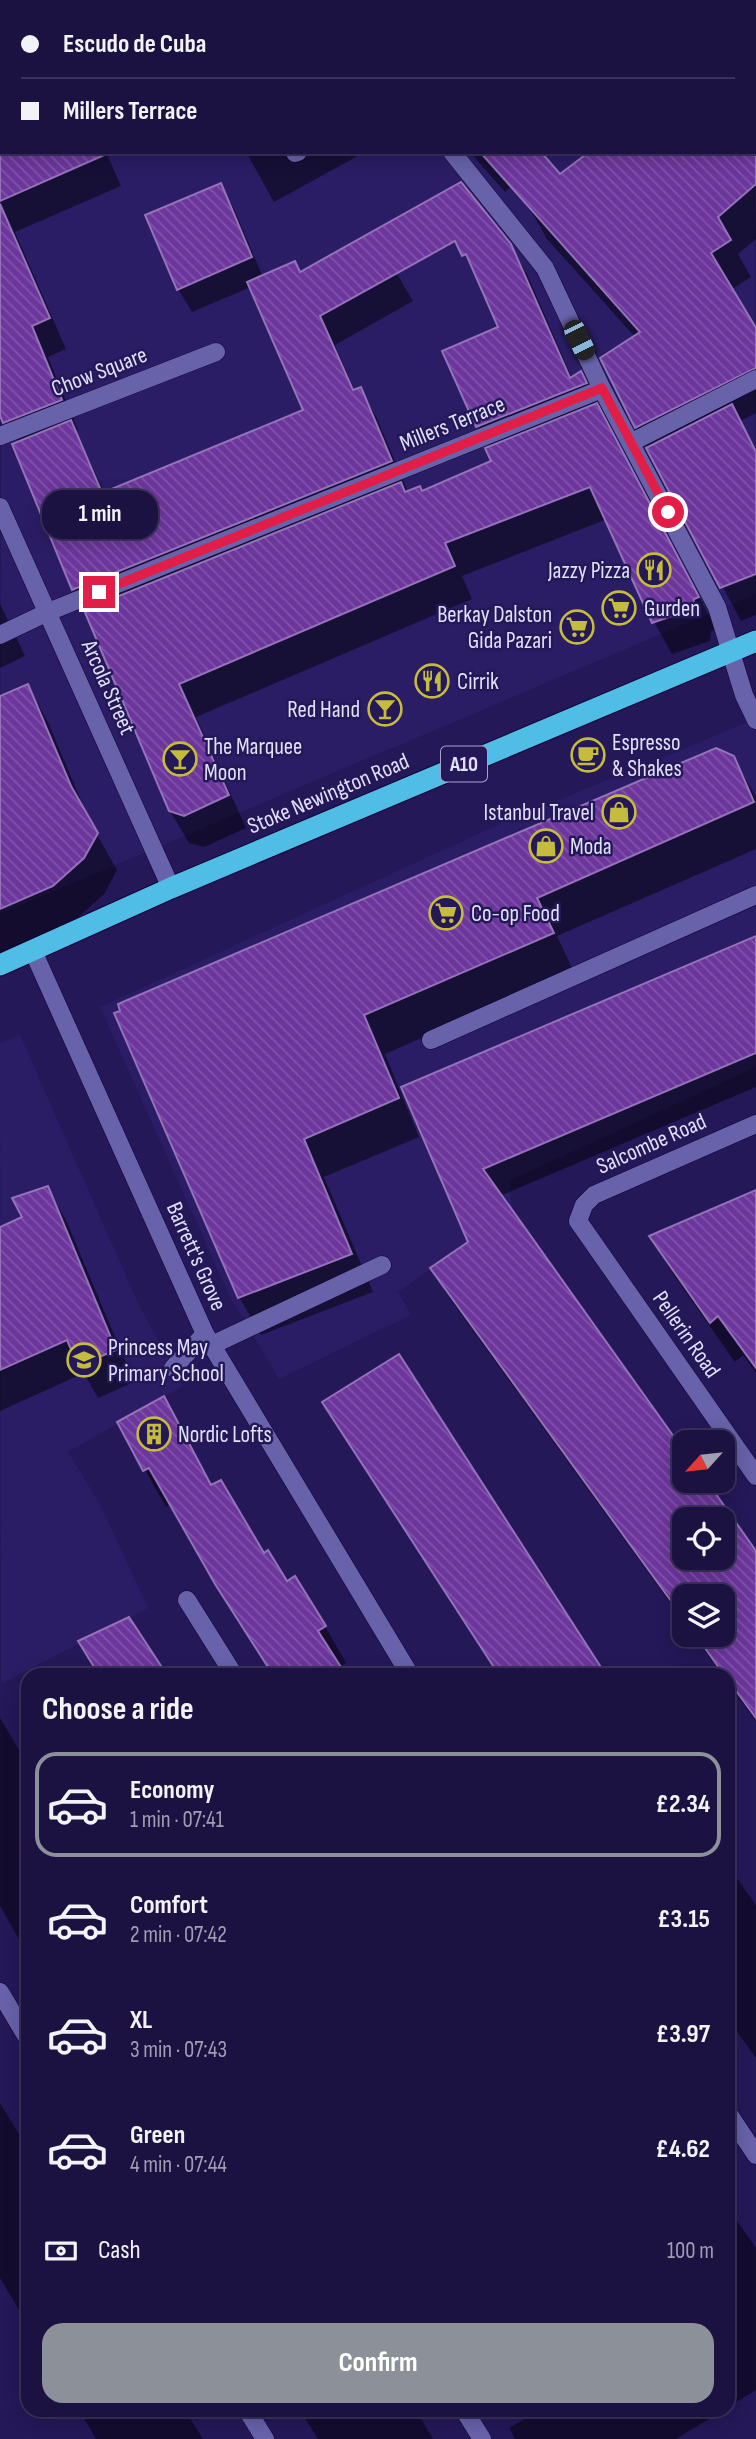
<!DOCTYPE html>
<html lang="en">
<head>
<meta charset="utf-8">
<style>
	body { margin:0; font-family:"Sofia Sans Condensed",sans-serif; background:#28204d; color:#f1f3f6; height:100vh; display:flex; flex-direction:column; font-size:26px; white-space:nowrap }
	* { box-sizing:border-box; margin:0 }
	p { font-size:23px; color:#a09eb2 }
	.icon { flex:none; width:38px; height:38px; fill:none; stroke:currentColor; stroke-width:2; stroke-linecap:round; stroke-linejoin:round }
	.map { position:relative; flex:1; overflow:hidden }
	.drawer { position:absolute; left:21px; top:1668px; width:714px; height:749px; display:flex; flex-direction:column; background:#1b1242; border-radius:21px; box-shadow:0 4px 18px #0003,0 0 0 2px #39325b }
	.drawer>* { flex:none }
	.hud { position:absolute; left:0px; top:0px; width:756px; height:154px; box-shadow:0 4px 18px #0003,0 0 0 2px #39325b; display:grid; align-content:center; height:154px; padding:0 21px; background:#1b1242 }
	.needle { width:46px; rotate:243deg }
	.tools { position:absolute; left:672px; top:1430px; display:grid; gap:14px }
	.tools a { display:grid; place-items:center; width:63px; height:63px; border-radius:14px; background:#1b1242; box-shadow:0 4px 18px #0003,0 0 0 2px #39325b; font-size:35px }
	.end { position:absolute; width:32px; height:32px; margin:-16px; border:9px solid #e11d48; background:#fff; box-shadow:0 0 0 4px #fff }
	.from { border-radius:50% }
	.bubble { position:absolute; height:49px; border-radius:21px; background:#1b1242; box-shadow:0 4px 18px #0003,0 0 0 2px #39325b; font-size:23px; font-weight:700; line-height:49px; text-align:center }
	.car { position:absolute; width:21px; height:42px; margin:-21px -10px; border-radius:9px; box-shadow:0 0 5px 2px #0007; background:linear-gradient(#222 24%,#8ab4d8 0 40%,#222 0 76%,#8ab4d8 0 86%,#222 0) }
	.hud b { display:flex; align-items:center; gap:24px; height:66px; font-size:26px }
	.hud b+b { border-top:2px solid #39325b }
	.hud i { width:18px; height:18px; background:#f1f3f6 }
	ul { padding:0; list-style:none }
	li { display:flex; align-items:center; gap:21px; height:105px; margin:0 14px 10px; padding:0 7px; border:4px solid transparent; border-radius:21px }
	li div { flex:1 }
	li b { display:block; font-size:26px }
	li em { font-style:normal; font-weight:700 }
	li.active { border-color:#8c9099 }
	li>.icon { width:63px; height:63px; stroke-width:1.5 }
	h2 { padding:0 21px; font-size:32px; line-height:84px }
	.pay { display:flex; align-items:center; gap:18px; height:77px; padding:0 21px; font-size:26px }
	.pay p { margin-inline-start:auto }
	.primary-button { display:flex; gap:14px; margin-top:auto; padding:14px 21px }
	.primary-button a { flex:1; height:80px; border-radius:21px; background:#8c9099; color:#fff; font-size:28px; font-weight:700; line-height:80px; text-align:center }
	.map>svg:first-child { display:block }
	.built { fill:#2a1d65 }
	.shadow { fill:#0007; fill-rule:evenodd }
	.building { fill:url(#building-back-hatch); stroke:#9473b9; stroke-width:2; fill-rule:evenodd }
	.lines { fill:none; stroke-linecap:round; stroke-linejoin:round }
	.minor-casing { stroke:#0f0332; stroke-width:19 }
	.highway-casing { stroke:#0f0332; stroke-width:23 }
	.minor { stroke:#6762a9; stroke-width:18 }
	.highway { stroke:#4fbde5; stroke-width:21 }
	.route { stroke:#e11d48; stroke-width:9 }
	.labels { text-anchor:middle; stroke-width:5; stroke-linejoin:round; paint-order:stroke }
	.shield { fill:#241858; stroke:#a8a5c9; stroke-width:2 }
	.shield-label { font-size:21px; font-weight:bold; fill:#e1e1fa }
	.street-label { font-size:23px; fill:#e1e1fa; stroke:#241858 }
	.poi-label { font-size:23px; fill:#e1e1fa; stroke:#241858; text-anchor:start }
</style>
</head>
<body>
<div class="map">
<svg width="756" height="2439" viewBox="0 0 756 2439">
	<defs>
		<pattern id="building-back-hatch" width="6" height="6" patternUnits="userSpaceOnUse" patternTransform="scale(1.75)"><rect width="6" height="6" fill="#6c369c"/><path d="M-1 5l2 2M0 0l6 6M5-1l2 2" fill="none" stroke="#8153ab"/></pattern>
	</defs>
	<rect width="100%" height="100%" fill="#241858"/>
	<!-- built -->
	<g class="built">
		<path d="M76,0H710L712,2H75Z"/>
		<path d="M2,44V152H754V52L756,594L0,914Z"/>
		<path d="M756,719V1067L509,1181L512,1210L398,1292L411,1315L279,1379L229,1295L100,1007L500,824Z"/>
		<path d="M20,1035L138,1303L183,1386L68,1452L101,1506L148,1608L1,1684L0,1043Z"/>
	</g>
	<!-- shadow -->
	<g class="shadow">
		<path d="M0,0H67L2,2L0,69Z"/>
		<path d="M250,0H672L673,2H248Z"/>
		<path d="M754,86L756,239L738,254L751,277L731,290L756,332V413L740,421L756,450V615L741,621L637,427L635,337L547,239L526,202L754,152Z"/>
		<path d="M2,114V152H106L121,186L15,232L66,349L48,357L78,430L76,431L105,494L305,411L251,287L192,312L178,289L220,185L234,209L263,277L301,274L366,237L397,274L413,301L335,345L355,391L360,389L376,416L408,492L422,493L493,462L490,448L445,352L500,328L510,245L527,274L572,378L580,373L596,401L716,629L711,631L710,641L672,654L654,622L607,519L462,576L472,599L196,717L246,828L204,847L189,843L170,811L87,613L74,589L19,443L0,406Z"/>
		<path d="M246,152H365L274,202Z"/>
		<path d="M470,152H550L505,192Z"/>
		<path d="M0,604L25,656L0,668Z"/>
		<path d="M28,686L48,722L91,824L117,870L104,894L74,921L0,953V698Z"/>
		<path d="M733,757L756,797V849L557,936L574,972L385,1054L419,1137L324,1177L373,1292L261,1335L239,1297L116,1014Z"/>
		<path d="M756,938V1087L500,1196L684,1454V1480H703L756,1554V1721L728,1683V1675H722L693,1634H723V1596H684V1622L448,1296L433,1269L470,1242L403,1088ZM684,1519H723V1558H684Z"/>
		<path d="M47,1188L66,1220L134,1382L98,1398L84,1373L0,1411V1229L24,1218Z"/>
		<path d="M756,1192V1373L743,1355L735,1362L675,1277L651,1237Z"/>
		<path d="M164,1398L212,1487L263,1555L325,1626L346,1663L339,1667L171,1504L166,1507L145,1470Z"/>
		<path d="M0,1718L28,1765V1955L0,1906Z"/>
		<path d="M728,1866L756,1905V2058L728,2019Z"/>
		<path d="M0,2103L28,2149V2325L0,2278Z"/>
		<path d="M728,2208L756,2248V2390L728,2407Z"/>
		<path d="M79,2410H185L203,2439H96Z"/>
		<path d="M300,2410H416L433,2439H318Z"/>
		<path d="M540,2410H724L676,2439H515L509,2428Z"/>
	</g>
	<!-- building -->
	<g class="building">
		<path d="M0,152H111L0,201Z"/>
		<path d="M480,152H541L560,174L589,152H756V184L718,217L731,240L711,253L756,328V368L635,428L600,358L640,332Z"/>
		<path d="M461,182L511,244L570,378L581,371L587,383L476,427L442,351L498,327L466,254L462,256L455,241L320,316L353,390L361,387L392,461L72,590L12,444L71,420L102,493L303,410L247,282L295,261L300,272Z"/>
		<path d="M221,183L252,257L177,290L145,215Z"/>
		<path d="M0,204L50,318L32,326L62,400L3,423L0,416Z"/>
		<path d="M597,403L699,597L694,599L692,609L652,623L590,487L445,543L455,566L179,684L229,795L184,816L169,811L84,610L401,482L405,492L420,486L422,491L491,461L485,448Z"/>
		<path d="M732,404L756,452V574L720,588L646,448Z"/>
		<path d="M28,684L71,786L98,833L84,858L53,886L0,909V696Z"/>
		<path d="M716,748L734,756L754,802L537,898L554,933L364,1015L399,1098L304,1139L352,1254L238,1298L114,1013L120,1011L118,1004Z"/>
		<path d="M756,936V1053L483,1169L684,1451V1480H706L756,1551V1718L728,1680V1675H724L695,1634H723V1596H684V1619L430,1268L468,1242L401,1087ZM684,1519H723V1558H684Z"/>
		<path d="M48,1186L116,1350L78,1366L67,1340L0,1370V1227L22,1217L12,1198Z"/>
		<path d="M756,1190V1368L718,1316L710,1323L649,1236Z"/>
		<path d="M399,1354L606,1675H499L322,1402Z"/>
		<path d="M164,1396L211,1485L221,1480L264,1553L268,1550L287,1581L295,1576L326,1626L318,1631L346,1675H273L215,1584L149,1468L143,1471L117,1422Z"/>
		<path d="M129,1617L167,1675H99L78,1641Z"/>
	</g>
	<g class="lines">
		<defs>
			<g id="minor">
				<path d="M106,2L109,0"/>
				<path d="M0,64L2,63"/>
				<path d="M452,152L545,268L602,389L717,607L744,695L756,720"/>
				<path d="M295,153L298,152"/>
				<path d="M0,436L216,352"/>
				<path d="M632,442L756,379"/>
				<path d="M0,507L171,888"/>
				<path d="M0,635L48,612L602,389"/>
				<path d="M33,951L205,1334L410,1675"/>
				<path d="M431,1040L756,895"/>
				<path d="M756,1124L594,1195L584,1205L578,1221L756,1476"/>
				<path d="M212,1345L382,1265"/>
				<path d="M173,1368L205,1334"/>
				<path d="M187,1600L234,1675"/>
				<path d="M0,1992L28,2039"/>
				<path d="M728,2113L756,2155"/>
				<path d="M247,2410L265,2439"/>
				<path d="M464,2410L482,2439"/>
			</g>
			<path id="highway" d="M0,965L171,888L756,641"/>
		</defs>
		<!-- minor casing -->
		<use href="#minor" class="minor-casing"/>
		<!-- highway casing -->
		<use href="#highway" class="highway-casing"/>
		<!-- minor -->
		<use href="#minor" class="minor"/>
		<!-- highway -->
		<use href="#highway" class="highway"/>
	</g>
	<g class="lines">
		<!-- route -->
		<path class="route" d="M99,592L602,388L668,512"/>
	</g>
	<!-- icons -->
	<defs>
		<symbol id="restaurant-ring" viewBox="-11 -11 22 22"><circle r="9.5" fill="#241858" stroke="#c5bc3d" stroke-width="1.5"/><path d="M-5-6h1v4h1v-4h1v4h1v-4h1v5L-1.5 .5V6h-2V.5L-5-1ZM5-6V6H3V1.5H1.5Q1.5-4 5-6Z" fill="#c5bc3d"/></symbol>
		<symbol id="supermarket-ring" viewBox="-11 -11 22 22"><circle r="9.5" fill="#241858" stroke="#c5bc3d" stroke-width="1.5"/><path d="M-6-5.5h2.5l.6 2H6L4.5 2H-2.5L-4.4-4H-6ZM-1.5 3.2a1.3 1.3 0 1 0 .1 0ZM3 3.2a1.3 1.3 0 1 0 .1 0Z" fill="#c5bc3d"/></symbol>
		<symbol id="bar-ring" viewBox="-11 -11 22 22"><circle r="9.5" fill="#241858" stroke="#c5bc3d" stroke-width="1.5"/><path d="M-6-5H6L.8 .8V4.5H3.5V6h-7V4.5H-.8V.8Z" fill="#c5bc3d"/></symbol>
		<symbol id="cafe-ring" viewBox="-11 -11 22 22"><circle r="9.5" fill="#241858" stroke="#c5bc3d" stroke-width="1.5"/><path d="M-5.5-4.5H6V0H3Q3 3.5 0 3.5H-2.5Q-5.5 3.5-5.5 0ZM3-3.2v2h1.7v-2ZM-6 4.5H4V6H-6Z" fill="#c5bc3d"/></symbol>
		<symbol id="shop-ring" viewBox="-11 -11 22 22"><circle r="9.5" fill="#241858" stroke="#c5bc3d" stroke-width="1.5"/><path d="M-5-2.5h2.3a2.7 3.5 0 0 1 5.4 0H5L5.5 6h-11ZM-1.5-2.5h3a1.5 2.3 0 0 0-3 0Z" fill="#c5bc3d"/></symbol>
		<symbol id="school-ring" viewBox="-11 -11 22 22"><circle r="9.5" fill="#241858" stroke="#c5bc3d" stroke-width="1.5"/><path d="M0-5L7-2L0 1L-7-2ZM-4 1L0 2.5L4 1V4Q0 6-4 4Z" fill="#c5bc3d"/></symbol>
		<symbol id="building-ring" viewBox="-11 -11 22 22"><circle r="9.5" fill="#241858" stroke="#c5bc3d" stroke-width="1.5"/><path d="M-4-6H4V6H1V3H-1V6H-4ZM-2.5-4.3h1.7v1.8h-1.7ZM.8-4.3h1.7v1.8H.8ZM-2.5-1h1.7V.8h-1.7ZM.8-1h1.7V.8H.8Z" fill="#c5bc3d"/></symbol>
	</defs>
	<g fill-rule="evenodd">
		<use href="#restaurant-ring" x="635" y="551" width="38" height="38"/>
		<use href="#supermarket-ring" x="600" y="589" width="38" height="38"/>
		<use href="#supermarket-ring" x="558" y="608" width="38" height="38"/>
		<use href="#restaurant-ring" x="413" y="662" width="38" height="38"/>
		<use href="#bar-ring" x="366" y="690" width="38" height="38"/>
		<use href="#cafe-ring" x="569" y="736" width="38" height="38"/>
		<use href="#bar-ring" x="161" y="740" width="38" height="38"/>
		<use href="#shop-ring" x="600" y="793" width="38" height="38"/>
		<use href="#shop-ring" x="527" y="827" width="38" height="38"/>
		<use href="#supermarket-ring" x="427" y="894" width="38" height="38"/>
		<use href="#school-ring" x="65" y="1341" width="38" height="38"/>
		<use href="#building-ring" x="135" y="1415" width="38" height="38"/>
	</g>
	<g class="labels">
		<!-- shield labels -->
		<rect class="shield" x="441" y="746.5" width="46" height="35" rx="5"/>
		<g class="shield-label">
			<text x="464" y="771">A10</text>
		</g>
		<!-- street labels -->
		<g class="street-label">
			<text transform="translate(99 371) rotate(-21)" y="8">Chow Square</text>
			<text transform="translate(452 423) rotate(-22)" y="8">Millers Terrace</text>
			<text transform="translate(109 687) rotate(66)" y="8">Arcola Street</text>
			<text transform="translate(328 793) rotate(-23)" y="8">Stoke Newington Road</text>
			<text transform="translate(651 1143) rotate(-24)" y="8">Salcombe Road</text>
			<text transform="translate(197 1256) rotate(66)" y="8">Barrett's Grove</text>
			<text transform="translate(687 1334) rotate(55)" y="8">Pellerin Road</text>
		</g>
		<!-- poi labels -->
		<g class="poi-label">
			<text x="630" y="578" text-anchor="end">Jazzy Pizza</text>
			<text x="644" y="616">Gurden</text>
			<text x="552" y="622" text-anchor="end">Berkay Dalston<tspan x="552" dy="26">Gida Pazari</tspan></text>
			<text x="457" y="689">Cirrik</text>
			<text x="360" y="717" text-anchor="end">Red Hand</text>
			<text x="612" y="750">Espresso<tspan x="612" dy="26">&amp; Shakes</tspan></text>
			<text x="204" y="754">The Marquee<tspan x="204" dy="26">Moon</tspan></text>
			<text x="594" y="820" text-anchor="end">Istanbul Travel</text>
			<text x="570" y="854">Moda</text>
			<text x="471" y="921">Co-op Food</text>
			<text x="108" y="1355">Princess May<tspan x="108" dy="26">Primary School</tspan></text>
			<text x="178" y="1442">Nordic Lofts</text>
		</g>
	</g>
</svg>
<div class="tools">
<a><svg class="needle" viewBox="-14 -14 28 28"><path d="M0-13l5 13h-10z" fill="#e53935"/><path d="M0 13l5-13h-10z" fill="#a09eb2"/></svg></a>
<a><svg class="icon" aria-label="locate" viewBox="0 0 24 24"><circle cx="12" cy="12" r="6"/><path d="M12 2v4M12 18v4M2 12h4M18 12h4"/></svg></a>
<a><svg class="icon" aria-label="layers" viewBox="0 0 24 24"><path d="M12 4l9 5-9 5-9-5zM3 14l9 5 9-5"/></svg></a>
</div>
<i class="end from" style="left:668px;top:512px"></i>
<i class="end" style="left:99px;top:592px"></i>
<div class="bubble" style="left:42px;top:490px;width:116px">1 min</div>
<i class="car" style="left:579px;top:340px;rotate:154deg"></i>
<div class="hud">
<b><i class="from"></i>Escudo de Cuba</b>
<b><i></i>Millers Terrace</b>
</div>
<section class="drawer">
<h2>Choose a ride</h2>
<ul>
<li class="active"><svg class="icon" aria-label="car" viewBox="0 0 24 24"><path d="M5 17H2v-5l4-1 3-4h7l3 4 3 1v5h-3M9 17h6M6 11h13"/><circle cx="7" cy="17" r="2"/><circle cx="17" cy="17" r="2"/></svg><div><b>Economy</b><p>1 min · 07:41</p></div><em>£2.34</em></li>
<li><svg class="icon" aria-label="car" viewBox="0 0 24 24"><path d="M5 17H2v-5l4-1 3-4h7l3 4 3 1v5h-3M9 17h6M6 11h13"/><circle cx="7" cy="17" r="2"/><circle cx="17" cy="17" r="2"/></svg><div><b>Comfort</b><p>2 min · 07:42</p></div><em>£3.15</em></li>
<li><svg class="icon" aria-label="car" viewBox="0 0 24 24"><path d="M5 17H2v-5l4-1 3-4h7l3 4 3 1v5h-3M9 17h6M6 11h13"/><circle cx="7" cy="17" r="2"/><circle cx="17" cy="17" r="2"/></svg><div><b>XL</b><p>3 min · 07:43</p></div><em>£3.97</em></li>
<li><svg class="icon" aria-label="car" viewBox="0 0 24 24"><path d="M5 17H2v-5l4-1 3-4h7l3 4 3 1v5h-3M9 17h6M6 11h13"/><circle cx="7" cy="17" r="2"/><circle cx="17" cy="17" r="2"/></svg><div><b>Green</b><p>4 min · 07:44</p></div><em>£4.62</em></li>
</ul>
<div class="pay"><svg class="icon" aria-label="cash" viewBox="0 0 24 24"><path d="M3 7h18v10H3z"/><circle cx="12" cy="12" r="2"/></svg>Cash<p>100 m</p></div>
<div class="primary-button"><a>Confirm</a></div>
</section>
</div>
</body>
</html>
